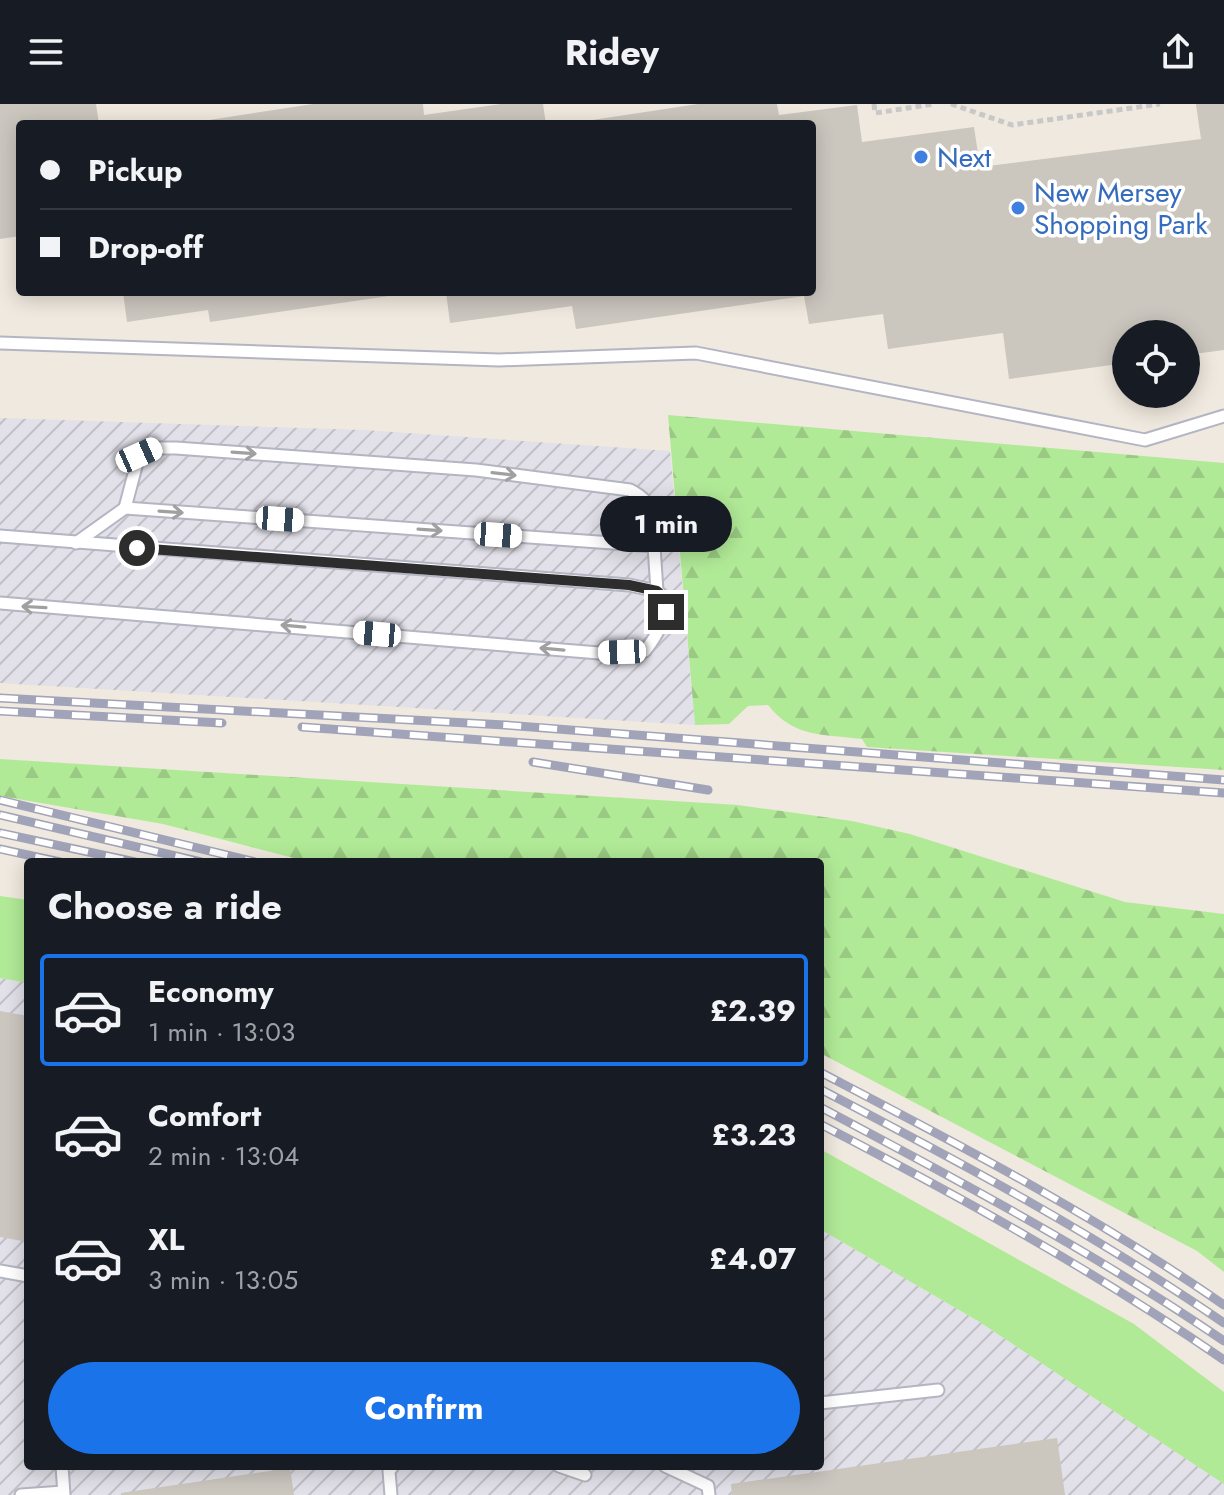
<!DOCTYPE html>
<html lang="en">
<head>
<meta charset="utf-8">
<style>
	body { margin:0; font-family:Jost,sans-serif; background:#242831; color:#f1f3f6; height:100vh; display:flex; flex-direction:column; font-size:30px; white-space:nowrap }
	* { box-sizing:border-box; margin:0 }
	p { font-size:26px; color:#9ea1a6 }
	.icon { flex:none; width:44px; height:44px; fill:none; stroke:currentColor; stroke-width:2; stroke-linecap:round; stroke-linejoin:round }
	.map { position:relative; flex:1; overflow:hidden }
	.sheet { position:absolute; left:24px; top:754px; width:800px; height:612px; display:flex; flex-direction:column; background:#171b24; border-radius:8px; box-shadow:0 4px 20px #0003 }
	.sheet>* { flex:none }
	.top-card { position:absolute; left:16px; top:16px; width:800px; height:176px; border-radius:8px; box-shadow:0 4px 20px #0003; display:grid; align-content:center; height:176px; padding:0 24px; background:#171b24 }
	.controls { position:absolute; left:1112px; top:216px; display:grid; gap:16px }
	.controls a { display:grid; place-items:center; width:88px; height:88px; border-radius:50%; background:#171b24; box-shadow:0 4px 20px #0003; font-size:40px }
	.end { position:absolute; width:36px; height:36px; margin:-18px; border:10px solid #2d2d2d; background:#fff; box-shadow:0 0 0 4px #fff }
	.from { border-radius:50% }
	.bubble { position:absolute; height:56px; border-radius:28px; background:#171b24; box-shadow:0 4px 20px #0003; font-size:26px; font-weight:700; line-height:56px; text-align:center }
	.car { position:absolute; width:24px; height:48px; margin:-24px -12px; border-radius:10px; box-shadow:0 0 6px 2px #0007; background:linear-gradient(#fff 24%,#345 0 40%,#fff 0 76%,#345 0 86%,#fff 0) }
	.top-card b { display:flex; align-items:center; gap:28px; height:76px; font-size:30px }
	.top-card b+b { border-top:2px solid #363941 }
	.top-card i { width:20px; height:20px; background:#f1f3f6 }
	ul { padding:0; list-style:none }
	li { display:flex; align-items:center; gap:24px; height:112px; margin:0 16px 12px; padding:0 8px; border:4px solid transparent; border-radius:8px }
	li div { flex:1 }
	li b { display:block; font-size:30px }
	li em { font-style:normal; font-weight:700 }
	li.on { border-color:#1a73e8 }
	li>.icon { width:72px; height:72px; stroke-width:1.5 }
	h2 { padding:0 24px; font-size:36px; line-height:96px }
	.button { display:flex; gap:16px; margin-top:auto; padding:16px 24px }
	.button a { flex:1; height:92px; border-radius:48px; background:#1a73e8; color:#fff; font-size:32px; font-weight:700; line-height:92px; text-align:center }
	header { display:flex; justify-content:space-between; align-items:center; height:104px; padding:0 24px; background:#171b24; font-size:36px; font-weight:700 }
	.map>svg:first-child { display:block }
	.industrial { fill:url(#industrial-furrows) }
	.grass { fill:#b1ea97 }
	.forest { fill:url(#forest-firs) }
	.building { fill:#cbc6be }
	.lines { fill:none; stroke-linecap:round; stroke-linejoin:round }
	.lane-casing { stroke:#b3b5c2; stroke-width:15 }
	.path { stroke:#c8c8c8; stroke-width:5; stroke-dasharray:6 4; stroke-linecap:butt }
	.lane { stroke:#fff; stroke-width:11 }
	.rail-casing { stroke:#a1a3b9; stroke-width:9 }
	.rail { stroke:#fff; stroke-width:6; stroke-dasharray:18; stroke-linecap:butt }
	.oneway { stroke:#a0a0a0 }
	.route { stroke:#2d2d2d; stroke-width:10 }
	.shop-dot { fill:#3f7fe0; stroke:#fff; stroke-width:3 }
	.labels { text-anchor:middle; stroke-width:7; stroke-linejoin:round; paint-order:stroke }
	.shop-label { font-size:28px; fill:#366cbe; stroke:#fff; text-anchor:start }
</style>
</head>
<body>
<header><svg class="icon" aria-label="menu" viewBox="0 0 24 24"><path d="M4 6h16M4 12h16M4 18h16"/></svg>Ridey<svg class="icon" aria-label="share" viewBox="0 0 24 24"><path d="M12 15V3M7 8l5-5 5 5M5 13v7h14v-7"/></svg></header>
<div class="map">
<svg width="1224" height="1391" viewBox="0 0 1224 1391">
	<defs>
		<pattern id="industrial-furrows" width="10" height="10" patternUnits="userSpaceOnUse" patternTransform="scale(2)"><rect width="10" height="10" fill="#e2e0e8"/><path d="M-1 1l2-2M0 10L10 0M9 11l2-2" fill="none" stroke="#c2c0c7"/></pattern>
		<pattern id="forest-firs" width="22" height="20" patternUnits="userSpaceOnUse" patternTransform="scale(2)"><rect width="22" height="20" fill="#b1ea97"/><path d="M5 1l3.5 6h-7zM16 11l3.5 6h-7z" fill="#99c982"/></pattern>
	</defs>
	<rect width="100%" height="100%" fill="#f0e9df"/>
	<!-- industrial -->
	<g class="industrial">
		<path d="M0,314L363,326L670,347L695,621L0,579Z"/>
		<path d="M0,874L28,879V1362H820V1125L978,1217L1224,1380V1391H0Z"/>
	</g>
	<!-- grass -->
	<g class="grass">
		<path d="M0,792L28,796V879L0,874Z"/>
		<path d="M820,1045L1134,1220L1224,1288V1380L978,1217L820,1125Z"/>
	</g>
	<!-- forest -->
	<g class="forest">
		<path d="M668,311L1224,359V666L867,643L862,635C823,630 794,634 768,601L748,602L729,620L695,621Z"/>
		<path d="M0,655L738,701L852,717L910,730L1125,798L1224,810V1168L1197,1147L820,949V758H309L163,720L0,692Z"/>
	</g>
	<!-- building -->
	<g class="building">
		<path d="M0,0H96L99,20H20V132L0,135Z"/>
		<path d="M313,0H423L424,11L501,0H543L546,20H183Z"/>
		<path d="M698,0H777L779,11L857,1L862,38L974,23L980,63L1201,35L1196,0H1224V246L1186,251V230H1126V259L1009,275L1003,229L888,245L883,210L809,220L804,192L576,225L572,202L450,219L446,188H812V20H566Z"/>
		<path d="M123,188H403V190L210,218L208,206L127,218Z"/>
		<path d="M0,907L28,912V1138L0,1133Z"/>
		<path d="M1057,1334L1065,1391H732L731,1380Z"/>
		<path d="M290,1364L294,1391H121V1389Z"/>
	</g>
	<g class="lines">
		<defs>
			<g id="lane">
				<path d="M0,239L499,256L696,249L1145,336L1224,312"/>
				<path d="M125,404L139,351L157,344H176L476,366L630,386C656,399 655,415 654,442"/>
				<path d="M0,432L629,481L657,487L665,494C666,516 658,530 645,547L599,549L0,499"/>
				<path d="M76,439L125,404L654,442L657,487"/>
				<path d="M0,1167L28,1172"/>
				<path d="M820,1299L938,1286"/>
				<path d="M62,1362L64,1391"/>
				<path d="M559,1362L585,1371"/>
				<path d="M665,1362L708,1382L709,1391"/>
				<path d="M21,1391L63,1388"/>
				<path d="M391,1391L389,1367L393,1362"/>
			</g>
		</defs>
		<!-- lane casing -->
		<use href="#lane" class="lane-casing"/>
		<!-- path -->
		<g class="path">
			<path d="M874,0L875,9L934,0"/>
			<path d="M951,0L1012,21L1160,0"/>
		</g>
		<!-- lane -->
		<use href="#lane" class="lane"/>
		<defs>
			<g id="rail">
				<path d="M0,594L505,621L1224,676"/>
				<path d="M0,607L222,619"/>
				<path d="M302,623L1224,689"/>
				<path d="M533,658L708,686"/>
				<path d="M0,696L255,758"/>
				<path d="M0,711L201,758"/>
				<path d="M0,729L135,758"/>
				<path d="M0,745L60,758"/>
				<path d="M820,968C958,1040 1096,1112 1224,1201"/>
				<path d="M820,985C958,1057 1095,1130 1224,1219"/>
				<path d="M820,1003C958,1076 1095,1149 1224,1237"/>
				<path d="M820,1020C959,1092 1095,1167 1224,1256"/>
			</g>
		</defs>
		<!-- rail casing -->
		<use href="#rail" class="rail-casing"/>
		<!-- rail -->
		<use href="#rail" class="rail"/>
	</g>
	<!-- one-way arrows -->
	<defs><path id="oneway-shaft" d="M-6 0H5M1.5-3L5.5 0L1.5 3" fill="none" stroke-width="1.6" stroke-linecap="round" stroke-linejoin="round" transform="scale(2)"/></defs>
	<g class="oneway">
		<use href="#oneway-shaft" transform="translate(244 349) rotate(4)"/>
		<use href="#oneway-shaft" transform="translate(504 370) rotate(7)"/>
		<use href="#oneway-shaft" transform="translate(171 408) rotate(4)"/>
		<use href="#oneway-shaft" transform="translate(430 426) rotate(4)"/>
		<use href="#oneway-shaft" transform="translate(34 503) rotate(-177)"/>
		<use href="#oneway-shaft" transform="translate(293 522) rotate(-175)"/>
		<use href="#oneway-shaft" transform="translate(552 545) rotate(-175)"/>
	</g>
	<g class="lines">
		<!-- route -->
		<path class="route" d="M137,444L629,481L657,487L665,494L666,508"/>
	</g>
	<!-- markers -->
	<g class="shop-dot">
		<circle cx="921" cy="53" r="8"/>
		<circle cx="1018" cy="104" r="8"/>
	</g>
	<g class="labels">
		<!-- shop labels -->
		<g class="shop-label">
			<text x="937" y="63">Next</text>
			<text x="1034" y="98">New Mersey<tspan x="1034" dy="32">Shopping Park</tspan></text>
		</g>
	</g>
</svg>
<div class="controls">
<a><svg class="icon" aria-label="locate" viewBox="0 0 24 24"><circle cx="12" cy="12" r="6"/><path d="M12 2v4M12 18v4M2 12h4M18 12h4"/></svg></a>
</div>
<i class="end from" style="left:137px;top:444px"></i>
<i class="end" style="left:666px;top:508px"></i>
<div class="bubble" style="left:600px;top:392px;width:132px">1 min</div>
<i class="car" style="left:139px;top:351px;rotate:66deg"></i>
<i class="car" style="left:280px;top:415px;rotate:94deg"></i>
<i class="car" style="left:498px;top:431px;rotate:94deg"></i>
<i class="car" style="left:377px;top:530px;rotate:275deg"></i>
<i class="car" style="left:622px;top:548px;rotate:268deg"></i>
<div class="top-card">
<b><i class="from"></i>Pickup</b>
<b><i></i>Drop-off</b>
</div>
<section class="sheet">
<h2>Choose a ride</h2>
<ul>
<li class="on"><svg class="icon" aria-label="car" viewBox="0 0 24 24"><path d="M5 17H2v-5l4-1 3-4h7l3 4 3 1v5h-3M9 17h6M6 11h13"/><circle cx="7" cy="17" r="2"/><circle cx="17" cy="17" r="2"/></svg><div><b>Economy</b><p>1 min · 13:03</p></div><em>£2.39</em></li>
<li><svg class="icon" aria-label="car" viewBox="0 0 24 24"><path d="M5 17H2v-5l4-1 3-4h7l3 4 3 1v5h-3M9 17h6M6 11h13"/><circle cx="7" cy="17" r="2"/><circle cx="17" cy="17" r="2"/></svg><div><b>Comfort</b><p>2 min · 13:04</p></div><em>£3.23</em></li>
<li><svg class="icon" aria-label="car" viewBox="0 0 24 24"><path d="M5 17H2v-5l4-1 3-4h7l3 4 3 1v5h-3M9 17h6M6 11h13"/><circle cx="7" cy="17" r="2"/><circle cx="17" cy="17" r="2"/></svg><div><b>XL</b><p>3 min · 13:05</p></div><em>£4.07</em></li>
</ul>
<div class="button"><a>Confirm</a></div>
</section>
</div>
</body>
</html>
